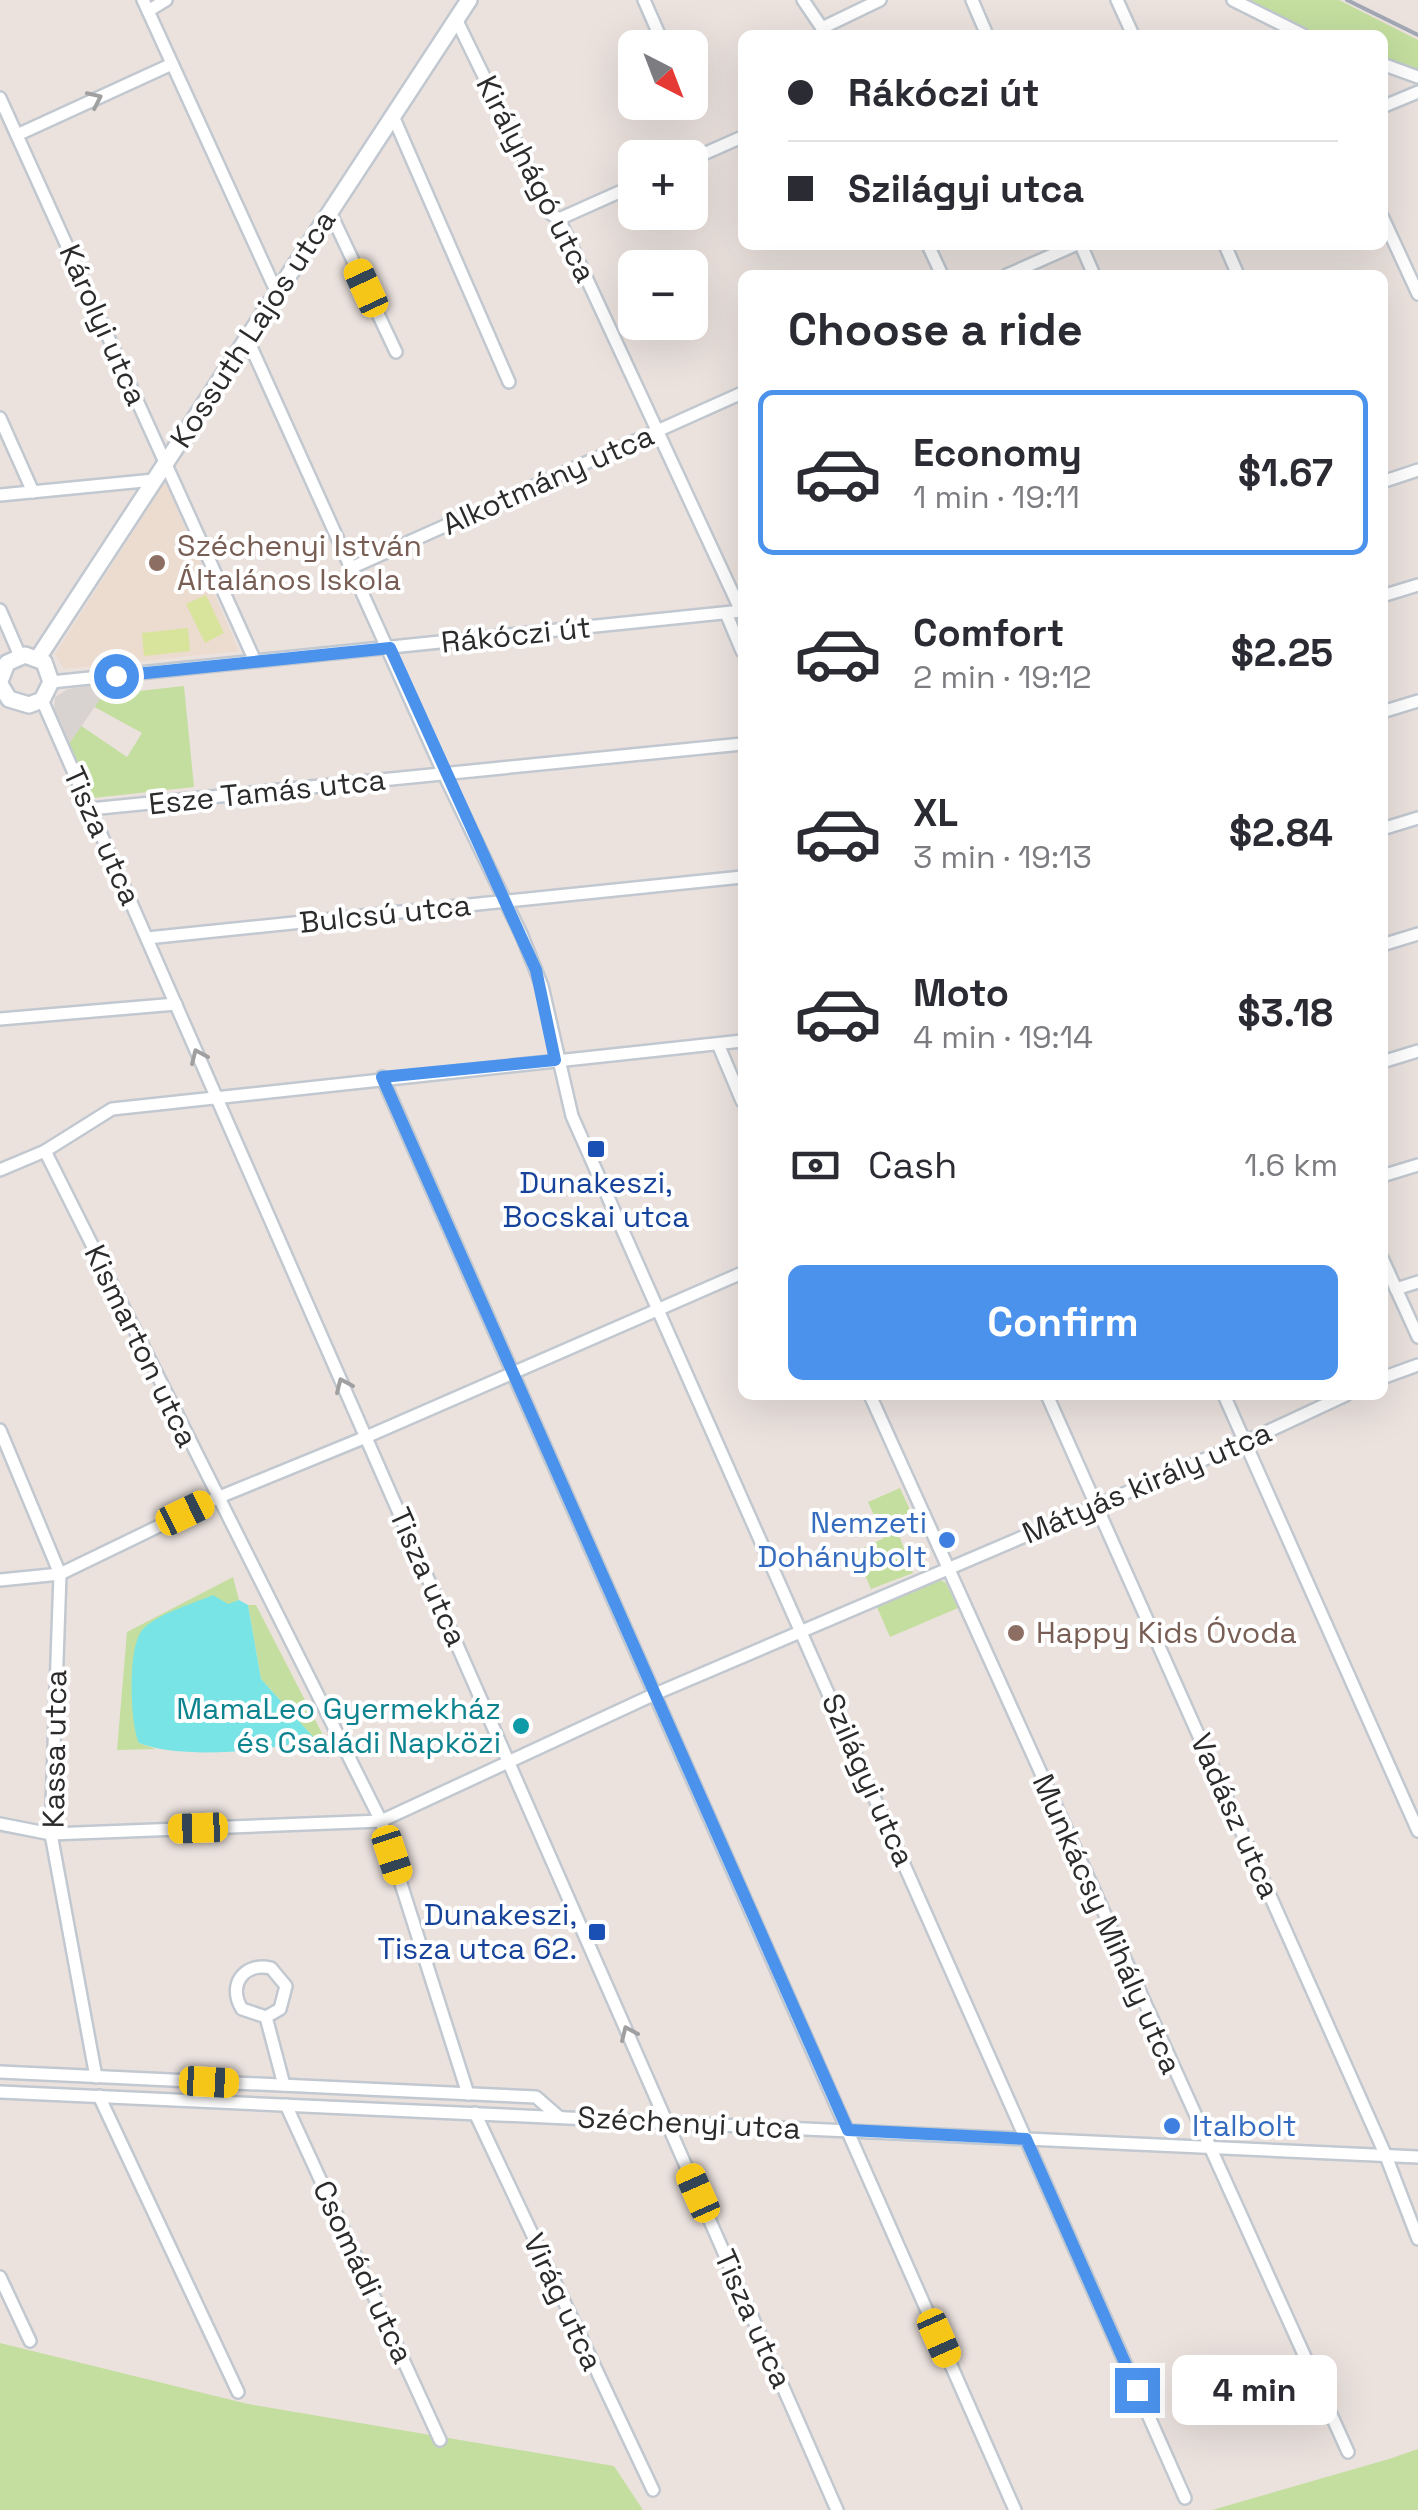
<!DOCTYPE html>
<html lang="en">
<head>
<meta charset="utf-8">
<style>
	body { margin:0; font-family:"Space Grotesk",sans-serif; background:#f7f7f7; color:#2b2b33; height:100vh; display:flex; flex-direction:column; font-size:38px; white-space:nowrap }
	* { box-sizing:border-box; margin:0 }
	p { font-size:32px; color:#7c7c81 }
	.icon { flex:none; width:55px; height:55px; fill:none; stroke:currentColor; stroke-width:2; stroke-linecap:round; stroke-linejoin:round }
	.map { position:relative; flex:1; overflow:hidden }
	.side { position:absolute; left:738px; top:270px; width:650px; height:1130px; display:flex; flex-direction:column; background:#fff; border-radius:15px; box-shadow:0 10px 40px #0002 }
	.side>* { flex:none }
	.hud { position:absolute; left:738px; top:30px; width:650px; height:220px; border-radius:15px; box-shadow:0 10px 40px #0002; display:grid; align-content:center; height:220px; padding:0 50px; background:#fff }
	.needle { width:65px; rotate:138deg }
	.controls { position:absolute; left:618px; top:30px; display:grid; gap:20px }
	.controls a { display:grid; place-items:center; width:90px; height:90px; border-radius:15px; background:#fff; box-shadow:0 10px 40px #0002; font-size:50px }
	.end { position:absolute; width:45px; height:45px; margin:-22px; border:12px solid #4b92ec; background:#fff; box-shadow:0 0 0 5px #fff }
	.from { border-radius:50% }
	.bubble { position:absolute; height:70px; border-radius:15px; background:#fff; box-shadow:0 10px 40px #0002; font-size:32px; font-weight:700; line-height:70px; text-align:center }
	.car { position:absolute; width:30px; height:60px; margin:-30px -15px; border-radius:12px; box-shadow:0 0 8px 2px #0007; background:linear-gradient(#f5c518 24%,#345 0 40%,#f5c518 0 76%,#345 0 86%,#f5c518 0) }
	.hud b { display:flex; align-items:center; gap:35px; height:95px; font-size:38px }
	.hud b+b { border-top:2px solid #e1e1e2 }
	.hud i { width:25px; height:25px; background:#2b2b33 }
	ul { padding:0; list-style:none }
	li { display:flex; align-items:center; gap:30px; height:165px; margin:0 20px 15px; padding:0 30px; border:5px solid transparent; border-radius:15px }
	li div { flex:1 }
	li b { display:block; font-size:38px }
	li em { font-style:normal; font-weight:700 }
	li.current { border-color:#4b92ec }
	li>.icon { width:90px; height:90px; stroke-width:1.5 }
	h2 { padding:0 50px; font-size:45px; line-height:120px }
	.pay { display:flex; align-items:center; gap:25px; height:110px; padding:0 50px; font-size:38px }
	.pay p { margin-inline-start:auto }
	.cta { display:flex; gap:20px; margin-top:auto; padding:20px 50px }
	.cta a { flex:1; height:115px; border-radius:15px; background:#4b92ec; color:#fff; font-size:40px; font-weight:700; line-height:115px; text-align:center }
	.map>svg:first-child { display:block }
	.education { fill:#ecdbcf }
	.green { fill:#c4de9f }
	.pitch { fill:#d8e49b }
	.plaza { fill:#d8d3d0 }
	.water { fill:#79e4e5 }
	.lines { fill:none; stroke-linecap:round; stroke-linejoin:round }
	.stream { stroke:#79e4e5; stroke-width:4 }
	.street-casing { stroke:#c2c8d0; stroke-width:16 }
	.secondary-casing { stroke:#c2c8d0; stroke-width:20 }
	.street { stroke:#fff; stroke-width:11 }
	.secondary { stroke:#fff; stroke-width:15 }
	.rail { stroke:#a1a8b3; stroke-width:4 }
	.oneway { stroke:#a0a0a0 }
	.route { stroke:#4b92ec; stroke-width:12 }
	.education-dot { fill:#8d6e63; stroke:#fff; stroke-width:4 }
	.transit-dot { fill:#1a4fb4; stroke:#fff; stroke-width:4 }
	.shop-dot { fill:#3f7fe0; stroke:#fff; stroke-width:4 }
	.culture-dot { fill:#0f9aa8; stroke:#fff; stroke-width:4 }
	.labels { text-anchor:middle; stroke-width:8; stroke-linejoin:round; paint-order:stroke }
	.street-label { font-size:30px; fill:#2b2b2b; stroke:#fff }
	.education-label { font-size:30px; fill:#785e54; stroke:#fff; text-anchor:start }
	.transit-label { font-size:30px; fill:#164399; stroke:#fff }
	.shop-label { font-size:30px; fill:#366cbe; stroke:#fff; text-anchor:end }
	.culture-label { font-size:30px; fill:#0d838f; stroke:#fff; text-anchor:end }
</style>
</head>
<body>
<div class="map">
<svg width="1418" height="2510" viewBox="0 0 1418 2510">
	<rect width="100%" height="100%" fill="#ebe2de"/>
	<!-- education -->
	<path class="education" d="M165,482L239,651L64,669L55,654Z"/>
	<!-- green -->
	<g class="green">
		<path d="M1239,0H1339L1418,40V75L1383,62L1382,35H1313Z"/>
		<path d="M184,686L194,787L93,798L68,743L80,725L127,757L142,733L91,705L103,695Z"/>
		<path d="M900,1488L914,1519L896,1527L913,1573L871,1589L855,1552L884,1538L868,1502Z"/>
		<path d="M233,1577L239,1600L229,1605L217,1601L139,1743L156,1749L117,1750L127,1632Z"/>
		<path d="M936,1578L946,1583L958,1608L890,1637L876,1605Z"/>
		<path d="M248,1605H256L325,1739L322,1746L289,1748L314,1738L261,1679Z"/>
		<path d="M0,2343L248,2404L614,2466L643,2510H0Z"/>
		<path d="M1418,2449V2510H1212L1389,2459Z"/>
	</g>
	<!-- pitch -->
	<g class="pitch">
		<path d="M206,595L224,633L205,643L186,604Z"/>
		<path d="M188,628L190,651L144,656L142,633Z"/>
	</g>
	<!-- plaza -->
	<path class="plaza" d="M96,685L103,695L69,744L54,712L55,697L68,689Z"/>
	<!-- water -->
	<path class="water" d="M213,1595L228,1604L239,1600L248,1605L261,1679L315,1739C269,1751 183,1760 139,1743C130,1724 127,1646 143,1629C159,1613 192,1604 213,1595Z"/>
	<g class="lines">
		<!-- stream -->
		<path class="stream" d="M1304,30L1317,35"/>
		<defs>
			<g id="street">
				<path d="M143,0L277,293"/>
				<path d="M644,0L665,48"/>
				<path d="M803,0L824,31"/>
				<path d="M972,0L987,35"/>
				<path d="M1117,0L1133,35"/>
				<path d="M1233,0L1303,35"/>
				<path d="M148,11L166,0"/>
				<path d="M456,19L551,214L559,219L741,611"/>
				<path d="M822,28L880,0"/>
				<path d="M1382,64L1418,77"/>
				<path d="M0,98L255,661"/>
				<path d="M1382,107L1418,92"/>
				<path d="M393,116L509,382"/>
				<path d="M17,135L172,64"/>
				<path d="M690,160L742,137"/>
				<path d="M330,212L396,352"/>
				<path d="M1382,216L1418,294"/>
				<path d="M559,219L635,185"/>
				<path d="M928,245L942,275"/>
				<path d="M1081,245L1094,275"/>
				<path d="M1225,245L1238,275"/>
				<path d="M1007,275L1075,245"/>
				<path d="M247,338L444,774L522,936L542,986L572,1116L1185,2498"/>
				<path d="M0,418L33,492"/>
				<path d="M1382,482L1418,470"/>
				<path d="M0,495L154,480"/>
				<path d="M353,567L742,393"/>
				<path d="M1382,596L1418,585"/>
				<path d="M0,610L20,656"/>
				<path d="M726,613L742,651"/>
				<path d="M51,682L742,611"/>
				<path d="M42,700L837,2510"/>
				<path d="M1382,712L1418,701"/>
				<path d="M90,809L742,744"/>
				<path d="M1382,829L1418,818"/>
				<path d="M147,938L742,877"/>
				<path d="M1382,945L1418,934"/>
				<path d="M0,1019L176,1004"/>
				<path d="M718,1044L742,1101"/>
				<path d="M1382,1062L1418,1051"/>
				<path d="M382,1077L1015,2510"/>
				<path d="M45,1151L381,1821L468,2094"/>
				<path d="M0,1170L45,1151L112,1109L742,1041"/>
				<path d="M1382,1176L1418,1165"/>
				<path d="M1382,1258L1418,1337"/>
				<path d="M1396,1289L1418,1282"/>
				<path d="M1382,1378L1418,1365"/>
				<path d="M870,1395L1348,2452"/>
				<path d="M1047,1395L1386,2156L1418,2239"/>
				<path d="M1224,1395L1418,1831"/>
				<path d="M0,1430L60,1574L51,1834L96,2077"/>
				<path d="M0,1580L60,1574L217,1498L366,1437L742,1273"/>
				<path d="M0,1824L51,1834L381,1821L655,1694L1245,1442L1346,1395"/>
				<path d="M266,2017L242,2009C227,1985 244,1962 271,1968L286,1986L280,2009L266,2017L284,2085"/>
				<path d="M0,2072L536,2097L559,2117"/>
				<path d="M0,2092L1418,2157"/>
				<path d="M99,2096L238,2392"/>
				<path d="M286,2105L440,2440"/>
				<path d="M475,2113L653,2490"/>
				<path d="M0,2277L30,2341"/>
			</g>
			<g id="secondary">
				<path d="M38,658L469,0"/>
				<path d="M0,681L7,663L25,655L44,662L51,682L42,700L29,705L9,699L0,684"/>
			</g>
		</defs>
		<!-- street casing -->
		<use href="#street" class="street-casing"/>
		<!-- secondary casing -->
		<use href="#secondary" class="secondary-casing"/>
		<!-- street -->
		<use href="#street" class="street"/>
		<!-- secondary -->
		<use href="#secondary" class="secondary"/>
		<!-- rail -->
		<path class="rail" d="M1347,0L1418,35"/>
	</g>
	<!-- one-way arrows -->
	<defs><path id="oneway-chevron" d="M-2-3.5L2.5 0L-2 3.5" fill="none" stroke-width="1.6" stroke-linecap="round" stroke-linejoin="round" transform="scale(2.5)"/></defs>
	<g class="oneway">
		<use href="#oneway-chevron" transform="translate(95 99) rotate(-25)"/>
		<use href="#oneway-chevron" transform="translate(198 1056) rotate(-114)"/>
		<use href="#oneway-chevron" transform="translate(343 1385) rotate(-114)"/>
		<use href="#oneway-chevron" transform="translate(628 2033) rotate(-114)"/>
	</g>
	<g class="lines">
		<!-- route -->
		<path class="route" d="M116,676L390,648L536,970L555,1060L382,1077L848,2130L1026,2139L1137,2390"/>
	</g>
	<!-- markers -->
	<g class="education-dot">
		<circle cx="157" cy="563" r="10"/>
		<circle cx="1016" cy="1633" r="10"/>
	</g>
	<g class="transit-dot">
		<rect x="586" y="1139" width="20" height="20" rx="5"/>
		<rect x="587" y="1922" width="20" height="20" rx="5"/>
	</g>
	<g class="shop-dot">
		<circle cx="947" cy="1540" r="10"/>
		<circle cx="1172" cy="2126" r="10"/>
	</g>
	<circle class="culture-dot" cx="521" cy="1726" r="10"/>
	<g class="labels">
		<!-- street labels -->
		<g class="street-label">
			<text transform="translate(536 179) rotate(63)" y="10">Királyhágó utca</text>
			<text transform="translate(103 325) rotate(66)" y="10">Károlyi utca</text>
			<text transform="translate(253 329) rotate(-57)" y="10">Kossuth Lajos utca</text>
			<text transform="translate(548 480) rotate(-24)" y="10">Alkotmány utca</text>
			<text transform="translate(516 635) rotate(-6)" y="10">Rákóczi út</text>
			<text transform="translate(267 792) rotate(-6)" y="10">Esze Tamás utca</text>
			<text transform="translate(102 836) rotate(66)" y="10">Tisza utca</text>
			<text transform="translate(385 914) rotate(-6)" y="10">Bulcsú utca</text>
			<text transform="translate(141 1346) rotate(64)" y="10">Kismarton utca</text>
			<text transform="translate(1147 1483) rotate(-23)" y="10">Mátyás király utca</text>
			<text transform="translate(428 1577) rotate(66)" y="10">Tisza utca</text>
			<text transform="translate(55 1749) rotate(-89)" y="10">Kassa utca</text>
			<text transform="translate(868 1780) rotate(66)" y="10">Szilágyi utca</text>
			<text transform="translate(1235 1816) rotate(66)" y="10">Vadász utca</text>
			<text transform="translate(1107 1924) rotate(66)" y="10">Munkácsy Mihály utca</text>
			<text transform="translate(689 2123) rotate(3)" y="10">Széchenyi utca</text>
			<text transform="translate(363 2272) rotate(65)" y="10">Csomádi utca</text>
			<text transform="translate(563 2302) rotate(65)" y="10">Virág utca</text>
			<text transform="translate(753 2319) rotate(66)" y="10">Tisza utca</text>
		</g>
		<!-- education labels -->
		<g class="education-label">
			<text x="177" y="556">Széchenyi István<tspan x="177" dy="34">Általános Iskola</tspan></text>
			<text x="1036" y="1643">Happy Kids Óvoda</text>
		</g>
		<!-- transit labels -->
		<g class="transit-label">
			<text x="596" y="1193">Dunakeszi,<tspan x="596" dy="34">Bocskai utca</tspan></text>
			<text x="577" y="1925" text-anchor="end">Dunakeszi,<tspan x="577" dy="34">Tisza utca 62.</tspan></text>
		</g>
		<!-- shop labels -->
		<g class="shop-label">
			<text x="927" y="1533">Nemzeti<tspan x="927" dy="34">Dohánybolt</tspan></text>
			<text x="1192" y="2136" text-anchor="start">Italbolt</text>
		</g>
		<!-- culture labels -->
		<g class="culture-label">
			<text x="501" y="1719">MamaLeo Gyermekház<tspan x="501" dy="34">és Családi Napközi</tspan></text>
		</g>
	</g>
</svg>
<div class="controls">
<a><svg class="needle" viewBox="-14 -14 28 28"><path d="M0-13l5 13h-10z" fill="#e53935"/><path d="M0 13l5-13h-10z" fill="#7c7c81"/></svg></a>
<a>+</a>
<a>−</a>
</div>
<i class="end from" style="left:116px;top:676px"></i>
<i class="end" style="left:1137px;top:2390px"></i>
<div class="bubble" style="left:1172px;top:2355px;width:165px">4 min</div>
<i class="car" style="left:366px;top:288px;rotate:335deg"></i>
<i class="car" style="left:185px;top:1513px;rotate:64deg"></i>
<i class="car" style="left:198px;top:1828px;rotate:268deg"></i>
<i class="car" style="left:392px;top:1855px;rotate:162deg"></i>
<i class="car" style="left:209px;top:2082px;rotate:93deg"></i>
<i class="car" style="left:698px;top:2193px;rotate:336deg"></i>
<i class="car" style="left:939px;top:2338px;rotate:156deg"></i>
<div class="hud">
<b><i class="from"></i>Rákóczi út</b>
<b><i></i>Szilágyi utca</b>
</div>
<section class="side">
<h2>Choose a ride</h2>
<ul>
<li class="current"><svg class="icon" aria-label="car" viewBox="0 0 24 24"><path d="M5 17H2v-5l4-1 3-4h7l3 4 3 1v5h-3M9 17h6M6 11h13"/><circle cx="7" cy="17" r="2"/><circle cx="17" cy="17" r="2"/></svg><div><b>Economy</b><p>1 min · 19:11</p></div><em>$1.67</em></li>
<li><svg class="icon" aria-label="car" viewBox="0 0 24 24"><path d="M5 17H2v-5l4-1 3-4h7l3 4 3 1v5h-3M9 17h6M6 11h13"/><circle cx="7" cy="17" r="2"/><circle cx="17" cy="17" r="2"/></svg><div><b>Comfort</b><p>2 min · 19:12</p></div><em>$2.25</em></li>
<li><svg class="icon" aria-label="car" viewBox="0 0 24 24"><path d="M5 17H2v-5l4-1 3-4h7l3 4 3 1v5h-3M9 17h6M6 11h13"/><circle cx="7" cy="17" r="2"/><circle cx="17" cy="17" r="2"/></svg><div><b>XL</b><p>3 min · 19:13</p></div><em>$2.84</em></li>
<li><svg class="icon" aria-label="car" viewBox="0 0 24 24"><path d="M5 17H2v-5l4-1 3-4h7l3 4 3 1v5h-3M9 17h6M6 11h13"/><circle cx="7" cy="17" r="2"/><circle cx="17" cy="17" r="2"/></svg><div><b>Moto</b><p>4 min · 19:14</p></div><em>$3.18</em></li>
</ul>
<div class="pay"><svg class="icon" aria-label="cash" viewBox="0 0 24 24"><path d="M3 7h18v10H3z"/><circle cx="12" cy="12" r="2"/></svg>Cash<p>1.6 km</p></div>
<div class="cta"><a>Confirm</a></div>
</section>
</div>
</body>
</html>
